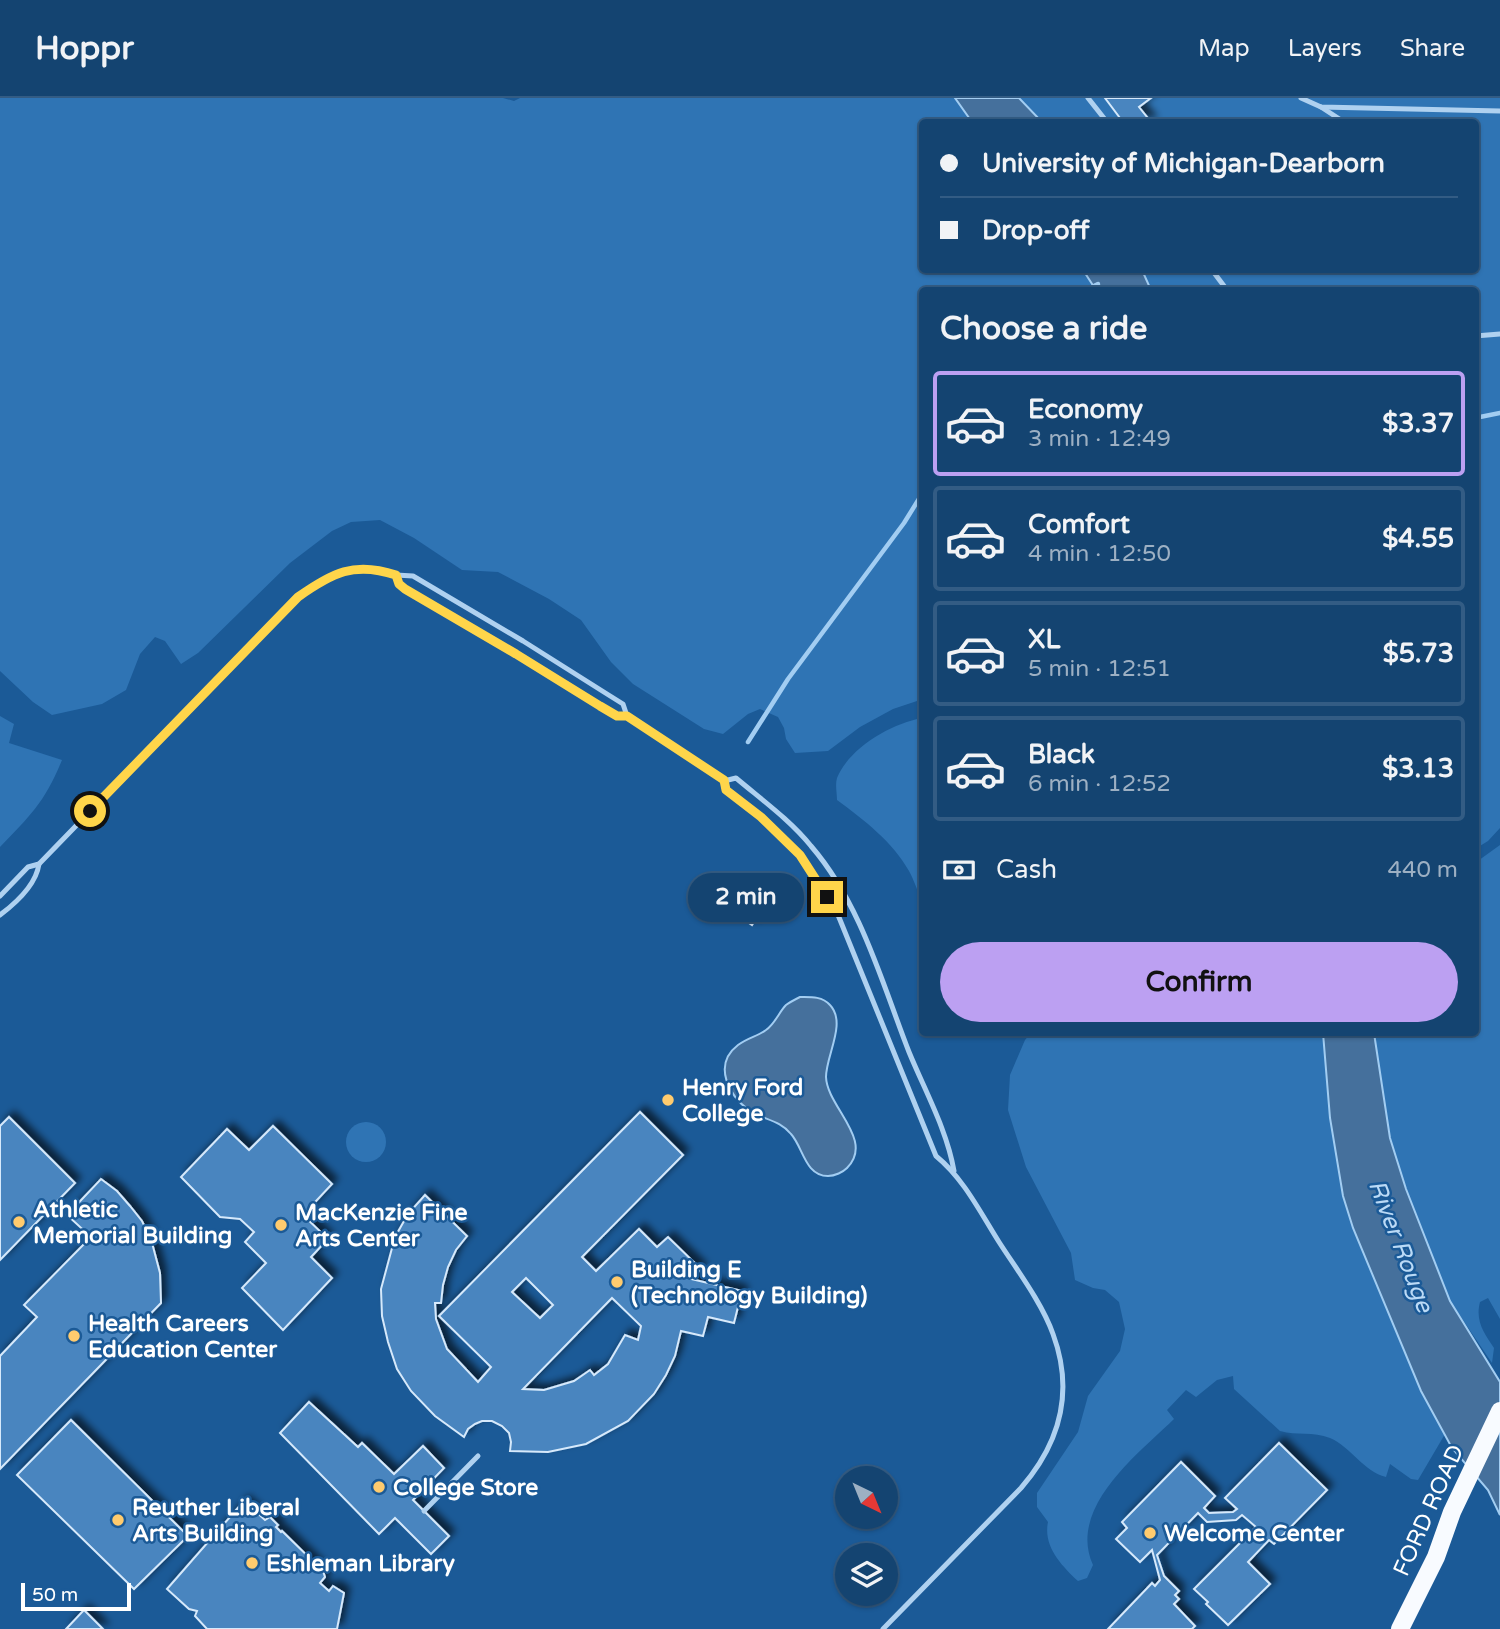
<!DOCTYPE html>
<html lang="en">
<head>
<meta charset="utf-8">
<style>
	body { margin:0; font-family:"Varela Round",sans-serif; background:#214e79; color:#f1f3f6; height:100vh; display:flex; flex-direction:column; font-size:26px; white-space:nowrap }
	* { box-sizing:border-box; margin:0 }
	p { font-size:23px; color:#9db0c3 }
	.icon { flex:none; width:38px; height:38px; fill:none; stroke:currentColor; stroke-width:2; stroke-linecap:round; stroke-linejoin:round }
	.map { position:relative; flex:1; overflow:hidden }
	.sheet { position:absolute; left:919px; top:189px; width:560px; height:749px; display:flex; flex-direction:column; background:#144471; border-radius:7px; box-shadow:0 2px 5px #0004,0 0 0 2px #335c84 }
	.sheet>* { flex:none }
	.hud { position:absolute; left:919px; top:21px; width:560px; height:154px; border-radius:7px; box-shadow:0 2px 5px #0004,0 0 0 2px #335c84; display:grid; align-content:center; height:154px; padding:0 21px; background:#144471 }
	.needle { width:46px; rotate:137deg }
	.tools { position:absolute; left:835px; top:1368px; display:grid; gap:14px }
	.tools a { display:grid; place-items:center; width:63px; height:63px; border-radius:50%; background:#144471; box-shadow:0 2px 5px #0004,0 0 0 2px #335c84; font-size:35px }
	.scale { position:absolute; left:21px; bottom:18px; width:110px; box-sizing:border-box; padding-left:7px; border:4px solid #fff; border-top:0; font-size:19px; line-height:24px; white-space:nowrap; color:#fff; -webkit-text-stroke:5px #1b5a97; paint-order:stroke }
	.end { position:absolute; width:32px; height:32px; margin:-16px; border:9px solid #ffd54a; background:#111; box-shadow:0 0 0 4px #111 }
	.from { border-radius:50% }
	.bubble { position:absolute; height:49px; border-radius:24px; background:#144471; box-shadow:0 2px 5px #0004,0 0 0 2px #335c84; font-size:23px; font-weight:800; line-height:49px; text-align:center }
	.hud b { display:flex; align-items:center; gap:24px; height:66px; font-size:26px }
	.hud b+b { border-top:2px solid #335c84 }
	.hud i { width:18px; height:18px; background:#f1f3f6 }
	ul { padding:0; list-style:none }
	li { display:flex; align-items:center; gap:21px; height:105px; margin:0 14px 10px; padding:0 7px; border:4px solid #335c84; border-radius:7px }
	li div { flex:1 }
	li b { display:block; font-size:26px }
	li em { font-style:normal; font-weight:800 }
	li.on { border-color:#bca0f2 }
	li>.icon { width:63px; height:63px; stroke-width:1.5 }
	h2 { padding:0 21px; font-size:32px; line-height:84px }
	.pay { display:flex; align-items:center; gap:18px; height:77px; padding:0 21px; font-size:26px }
	.pay p { margin-inline-start:auto }
	.cta { display:flex; gap:14px; margin-top:auto; padding:14px 21px }
	.cta a { flex:1; height:80px; border-radius:42px; background:#bca0f2; color:#111; font-size:28px; font-weight:800; line-height:80px; text-align:center }
	header { display:flex; align-items:center; gap:42px; box-sizing:border-box; height:98px; padding:0 35px; background:#144471; border-bottom:2px solid #335c84 }
	header strong { font-size:33px }
	nav { display:flex; gap:38px; margin-inline-start:auto; font-size:24px }
	.map>svg:first-child { display:block }
	.green { fill:#2f74b4 }
	.water { fill:#45709c; stroke:#a2cdf2; stroke-width:2 }
	.lines { fill:none; stroke-linecap:round; stroke-linejoin:round }
	.stream { stroke:#a2cdf2; stroke-width:4.5 }
	.building { fill:#4885bf; stroke:#d6e9fb; stroke-width:2; fill-rule:evenodd; filter:url(#shadow) }
	.lane { stroke:#afd1f0; stroke-width:5 }
	.primary { stroke:#f8fbff; stroke-width:18 }
	.route { stroke:#ffd54a; stroke-width:9 }
	.poi-dot { fill:#ffcb6e; stroke:#1b5a97; stroke-width:2.5 }
	.labels { text-anchor:middle; stroke-width:5; stroke-linejoin:round; paint-order:stroke }
	.poi-label { font-size:23px; font-weight:bold; fill:#fff; stroke:#1b5a97; text-anchor:start }
	.street-label { font-size:23px; fill:#fff; stroke:#1b5a97 }
	.water-label { font-size:24px; font-style:italic; fill:#bbdaf6; stroke:#1b5a97 }
</style>
</head>
<body>
<header>
<strong>Hoppr</strong>
<nav><a>Map</a><a>Layers</a><a>Share</a></nav>
</header>
<div class="map">
<svg width="1500" height="1531" viewBox="0 0 1500 1531">
	<defs>
		<filter id="shadow"><feDropShadow dx="5.5" dy="-5.5" stdDeviation="3.5" flood-color="#0009"/></filter>
	</defs>
	<rect width="100%" height="100%" fill="#1b5a97"/>
	<!-- green -->
	<g class="green">
		<path d="M0,0H503L514,3L520,0H955L972,24H922V172H1083L1096,192H922V604L917,603L893,611L860,629L828,653L795,655L786,641L784,630L778,619L760,611L748,616L723,636L704,631L633,586L611,564L581,522L549,501L498,474L462,472L414,440L380,422L351,424L332,433L290,465L198,555L181,566L165,543L155,539L140,556L126,592L102,606L52,617L33,604L0,573Z"/>
		<path d="M1019,0H1500V730L1488,743L1475,751V192H1151L1142,172H1475V24H1042Z"/>
		<path d="M0,618L14,626L9,645L62,662C45,704 30,718 0,749Z"/>
		<path d="M922,620V804C918,794 914,782 909,773C893,744 864,722 837,702C837,695 835,687 837,680C850,649 891,626 922,620Z"/>
		<path d="M1500,747V1221L1488,1200L1480,1204C1475,1223 1484,1235 1494,1250L1492,1265L1450,1203L1406,1091L1390,1040L1374,935L1475,934V765Z"/>
		<path d="M1031,935H1323L1330,1020L1343,1098L1353,1130L1403,1251L1445,1336L1418,1382L1411,1381L1390,1366L1386,1379C1364,1374 1351,1349 1330,1340C1313,1333 1297,1338 1280,1333L1234,1291L1233,1278L1217,1282L1196,1299L1186,1292L1167,1312L1174,1321C1138,1356 1067,1410 1093,1467L1087,1480L1078,1483C1061,1467 1043,1448 1048,1424L1037,1409V1395L1078,1334L1088,1298L1120,1253L1125,1231L1119,1204L1105,1192L1093,1190L1075,1182L1071,1155L1026,1069L1008,1012L1010,977L1025,942Z"/>
		<circle cx="366" cy="1044" r="20"/>
	</g>
	<!-- water -->
	<g class="water">
		<path d="M955,0H1019L1042,24H972Z"/>
		<path d="M1083,172H1142L1151,192H1096Z"/>
		<path d="M800,899C810,899 822,898 830,907C847,925 826,957 826,979C827,1009 875,1042 847,1070C843,1074 835,1078 828,1078C805,1078 803,1049 791,1036C780,1022 764,1022 750,1013C729,998 712,967 738,947C747,940 758,938 766,932C775,926 779,914 786,907C790,904 796,901 800,899Z"/>
		<path d="M1323,935H1374L1390,1040L1406,1091L1450,1203L1500,1284V1417L1488,1392L1452,1350L1421,1293L1353,1130L1343,1098L1330,1020Z"/>
	</g>
	<g class="lines">
		<!-- stream -->
		<g class="stream">
			<path d="M1086,192L1098,186"/>
			<path d="M1475,320L1500,315"/>
			<path d="M748,644L788,581L904,425L922,396"/>
		</g>
	</g>
	<!-- building -->
	<g class="building">
		<path d="M1105,0H1151L1139,9L1151,24H1123Z"/>
		<path d="M747,799L763,810L752,827L736,816Z"/>
		<path d="M640,1014L683,1057L582,1159L596,1173L639,1131L657,1149L668,1139L701,1171L691,1181L742,1193L734,1225L708,1219L703,1238L681,1233L675,1258L666,1277L654,1296L628,1323L586,1346L548,1354L510,1353L511,1344L509,1335L502,1328L492,1323H482L475,1326L468,1331L464,1339L435,1318L411,1293L397,1271L388,1244L382,1218L381,1191L395,1139L408,1116L425,1097L467,1138L456,1152L448,1169L443,1187L441,1205H435L436,1221L447,1251L478,1284L491,1269L439,1218ZM526,1180L553,1207L540,1220L512,1194ZM612,1200L641,1228L638,1242L625,1237L608,1266L594,1277L590,1272L574,1283L544,1292L523,1291Z"/>
		<path d="M9,1019L75,1085L0,1162V1028Z"/>
		<path d="M273,1028L332,1086L303,1117L328,1141L311,1159L332,1180L283,1232L242,1190L266,1165L245,1144L254,1134L240,1121L220,1119L181,1079L227,1031L249,1052Z"/>
		<path d="M101,1081L117,1093L130,1108L142,1123L151,1141L160,1175L161,1205L0,1371V1258L37,1219L24,1207L91,1139L67,1117Z"/>
		<path d="M309,1304L358,1349L362,1345L394,1376L423,1348L444,1370L413,1402L449,1438L431,1456L395,1420L379,1436L280,1335Z"/>
		<path d="M71,1322L188,1438L134,1491L17,1377Z"/>
		<path d="M1279,1345L1327,1392L1274,1446L1269,1442L1248,1464L1270,1486L1228,1527L1206,1506L1208,1504L1194,1491L1256,1429L1242,1417L1236,1422L1207,1424L1198,1415L1157,1457L1164,1478L1179,1493L1175,1497L1179,1501L1174,1506L1195,1528L1192,1531H1108L1152,1485L1155,1488L1160,1482L1152,1452L1140,1464L1116,1441L1127,1430L1122,1424L1181,1364L1215,1398L1204,1410L1209,1415L1233,1414L1237,1411L1225,1400Z"/>
		<path d="M244,1403L265,1422L270,1419L278,1427L276,1429L281,1434L282,1433L323,1473L325,1479L320,1485L329,1493L333,1488L344,1495L337,1531H207L195,1518L197,1513L189,1511L167,1491Z"/>
		<path d="M84,1512L103,1531H66Z"/>
	</g>
	<g class="lines">
		<!-- lane -->
		<g class="lane">
			<path d="M1088,0L1107,24"/>
			<path d="M1301,0L1321,9L1500,13"/>
			<path d="M1321,9L1344,24"/>
			<path d="M1212,172L1227,192"/>
			<path d="M1475,238L1500,236"/>
			<path d="M627,618L724,683L726,692L761,719L801,757L836,812L936,1058C964,1081 980,1114 999,1144C1017,1172 1042,1205 1053,1236C1074,1293 1060,1345 1021,1390L883,1531"/>
			<path d="M724,683L736,680C762,702 790,722 811,748C861,806 882,885 909,954C925,993 947,1032 954,1073"/>
			<path d="M0,798L28,769L39,766L298,499L326,480L348,472H380L396,477L413,478L523,543L607,596L623,606L627,618H616L600,608L516,556L405,491L399,486L396,477"/>
			<path d="M0,817C16,805 36,787 39,766"/>
			<path d="M424,1413L478,1358"/>
		</g>
		<!-- primary -->
		<path class="primary" d="M1400,1531L1436,1459L1452,1414L1500,1313"/>
	</g>
	<g class="lines">
		<!-- route -->
		<path class="route" d="M90,713L298,499C332,475 354,463 396,477L399,486L405,491L516,556L600,608L617,618H627L724,682L726,692L761,719L800,757L827,799"/>
	</g>
	<!-- markers -->
	<g class="poi-dot">
		<circle cx="668" cy="1002" r="7"/>
		<circle cx="19" cy="1124" r="7"/>
		<circle cx="281" cy="1127" r="7"/>
		<circle cx="617" cy="1184" r="7"/>
		<circle cx="74" cy="1238" r="7"/>
		<circle cx="379" cy="1389" r="7"/>
		<circle cx="118" cy="1422" r="7"/>
		<circle cx="1150" cy="1435" r="7"/>
		<circle cx="252" cy="1465" r="7"/>
	</g>
	<g class="labels">
		<!-- poi labels -->
		<g class="poi-label">
			<text x="682" y="997">Henry Ford<tspan x="682" dy="26">College</tspan></text>
			<text x="33" y="1119">Athletic<tspan x="33" dy="26">Memorial Building</tspan></text>
			<text x="295" y="1122">MacKenzie Fine<tspan x="295" dy="26">Arts Center</tspan></text>
			<text x="631" y="1179">Building E<tspan x="631" dy="26">(Technology Building)</tspan></text>
			<text x="88" y="1233">Health Careers<tspan x="88" dy="26">Education Center</tspan></text>
			<text x="393" y="1397">College Store</text>
			<text x="132" y="1417">Reuther Liberal<tspan x="132" dy="26">Arts Building</tspan></text>
			<text x="1164" y="1443">Welcome Center</text>
			<text x="266" y="1473">Eshleman Library</text>
		</g>
		<!-- street labels -->
		<g class="street-label">
			<text transform="translate(1428 1412) rotate(-66)" y="8">FORD ROAD</text>
		</g>
		<!-- water labels -->
		<g class="water-label">
			<text transform="translate(1401 1148) rotate(69)" y="8">River Rouge</text>
		</g>
	</g>
</svg>
<div class="tools">
<a><svg class="needle" viewBox="-14 -14 28 28"><path d="M0-13l5 13h-10z" fill="#e53935"/><path d="M0 13l5-13h-10z" fill="#9db0c3"/></svg></a>
<a><svg class="icon" aria-label="layers" viewBox="0 0 24 24"><path d="M12 4l9 5-9 5-9-5zM3 14l9 5 9-5"/></svg></a>
</div>
<div class="scale">50 m</div>
<i class="end from" style="left:90px;top:713px"></i>
<i class="end" style="left:827px;top:799px"></i>
<div class="bubble" style="left:688px;top:775px;width:116px">2 min</div>
<div class="hud">
<b><i class="from"></i>University of Michigan-Dearborn</b>
<b><i></i>Drop-off</b>
</div>
<section class="sheet">
<h2>Choose a ride</h2>
<ul>
<li class="on"><svg class="icon" aria-label="car" viewBox="0 0 24 24"><path d="M5 17H2v-5l4-1 3-4h7l3 4 3 1v5h-3M9 17h6M6 11h13"/><circle cx="7" cy="17" r="2"/><circle cx="17" cy="17" r="2"/></svg><div><b>Economy</b><p>3 min · 12:49</p></div><em>$3.37</em></li>
<li><svg class="icon" aria-label="car" viewBox="0 0 24 24"><path d="M5 17H2v-5l4-1 3-4h7l3 4 3 1v5h-3M9 17h6M6 11h13"/><circle cx="7" cy="17" r="2"/><circle cx="17" cy="17" r="2"/></svg><div><b>Comfort</b><p>4 min · 12:50</p></div><em>$4.55</em></li>
<li><svg class="icon" aria-label="car" viewBox="0 0 24 24"><path d="M5 17H2v-5l4-1 3-4h7l3 4 3 1v5h-3M9 17h6M6 11h13"/><circle cx="7" cy="17" r="2"/><circle cx="17" cy="17" r="2"/></svg><div><b>XL</b><p>5 min · 12:51</p></div><em>$5.73</em></li>
<li><svg class="icon" aria-label="car" viewBox="0 0 24 24"><path d="M5 17H2v-5l4-1 3-4h7l3 4 3 1v5h-3M9 17h6M6 11h13"/><circle cx="7" cy="17" r="2"/><circle cx="17" cy="17" r="2"/></svg><div><b>Black</b><p>6 min · 12:52</p></div><em>$3.13</em></li>
</ul>
<div class="pay"><svg class="icon" aria-label="cash" viewBox="0 0 24 24"><path d="M3 7h18v10H3z"/><circle cx="12" cy="12" r="2"/></svg>Cash<p>440 m</p></div>
<div class="cta"><a>Confirm</a></div>
</section>
</div>
</body>
</html>
